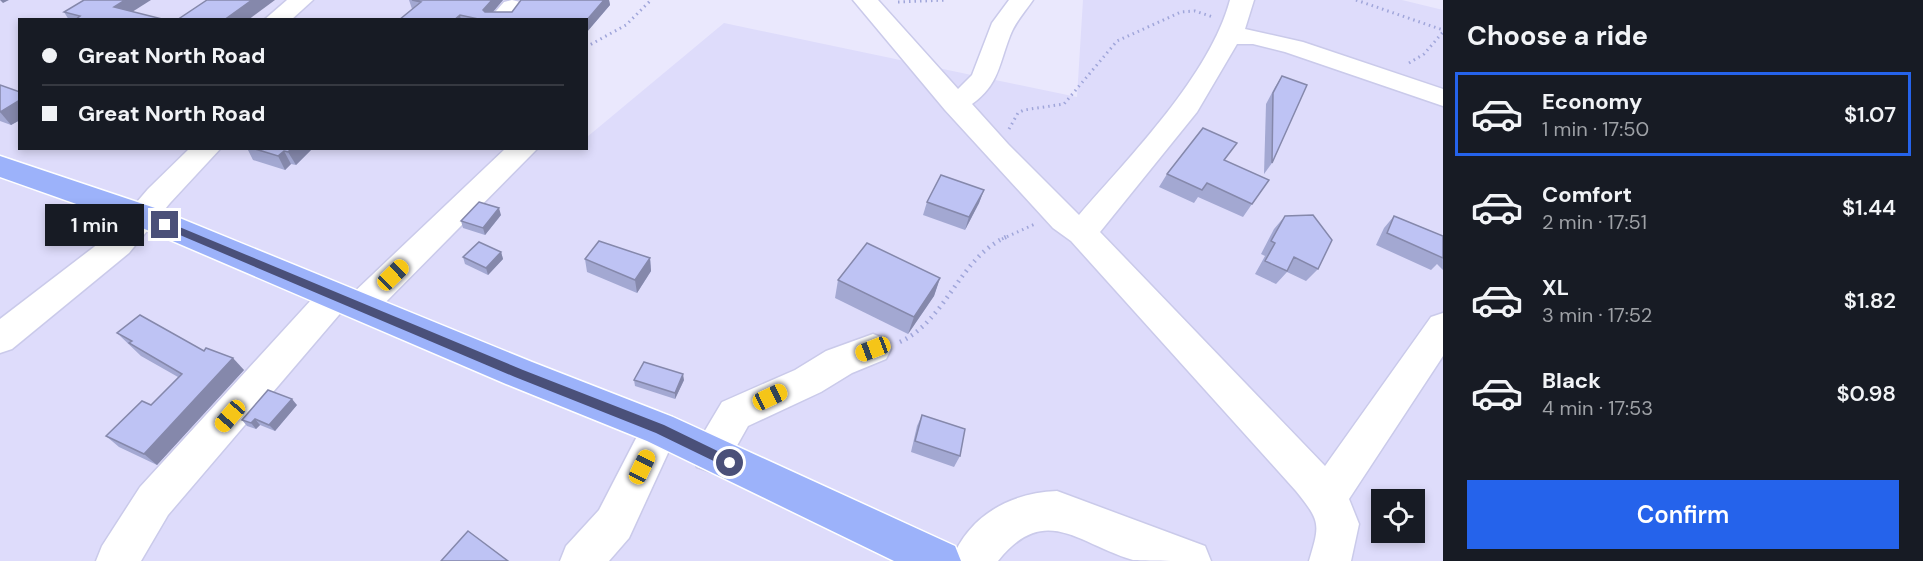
<!DOCTYPE html>
<html lang="en">
<head>
<meta charset="utf-8">
<style>
	body { margin:0; font-family:"DM Sans",sans-serif; background:#20242c; color:#f1f3f6; height:100vh; display:flex; flex-direction:column; font-size:22px; white-space:nowrap }
	* { box-sizing:border-box; margin:0 }
	p { font-size:20px; color:#9ea1a6 }
	.icon { flex:none; width:33px; height:33px; fill:none; stroke:currentColor; stroke-width:2; stroke-linecap:round; stroke-linejoin:round }
	.map { position:relative; flex:1; overflow:hidden }
	.side { display:flex; flex-direction:column; background:#171b24; width:480px }
	.side>* { flex:none }
	.guide { position:absolute; left:18px; top:18px; width:570px; height:132px; border-radius:0px; box-shadow:0 3px 9px #0003; display:grid; align-content:center; height:132px; padding:0 24px; background:#171b24 }
	.tools { position:absolute; left:1371px; top:489px; display:grid; gap:12px }
	.tools a { display:grid; place-items:center; width:54px; height:54px; border-radius:0px; background:#171b24; box-shadow:0 3px 9px #0003; font-size:30px }
	.end { position:absolute; width:27px; height:27px; margin:-14px; border:8px solid #4a5079; background:#fff; box-shadow:0 0 0 3px #fff }
	.from { border-radius:50% }
	.bubble { position:absolute; height:42px; border-radius:0px; background:#171b24; box-shadow:0 3px 9px #0003; font-size:20px; font-weight:600; line-height:42px; text-align:center }
	.car { position:absolute; width:18px; height:36px; margin:-18px -9px; border-radius:8px; box-shadow:0 0 4px 2px #0007; background:linear-gradient(#f5c518 24%,#345 0 40%,#f5c518 0 76%,#345 0 86%,#f5c518 0) }
	.guide b { display:flex; align-items:center; gap:21px; height:57px; font-size:22px }
	.guide b+b { border-top:2px solid #363941 }
	.guide i { width:15px; height:15px; background:#f1f3f6 }
	ul { padding:0; list-style:none }
	li { display:flex; align-items:center; gap:18px; height:84px; margin:0 12px 9px; padding:0 12px; border:3px solid transparent; border-radius:0px }
	li div { flex:1 }
	li b { display:block; font-size:22px }
	li em { font-style:normal; font-weight:600 }
	li.selected { border-color:#2563eb }
	li>.icon { width:54px; height:54px; stroke-width:1.5 }
	h2 { padding:0 24px; font-size:27px; line-height:72px }
	.button { display:flex; gap:12px; margin-top:auto; padding:12px 24px }
	.button a { flex:1; height:69px; border-radius:0px; background:#2563eb; color:#fff; font-size:24px; font-weight:600; line-height:69px; text-align:center }
	main { display:flex; flex:1; min-height:0 }
	.map>svg:first-child { display:block }
	.residential { fill:#dedcfb; fill-rule:evenodd }
	.lines { fill:none; stroke-linecap:round; stroke-linejoin:round }
	.minor-casing { stroke:#cacaea; stroke-width:3 }
	.highway-casing { stroke:#fff; stroke-width:3 }
	.path-far1 { stroke:#a0a6da; stroke-width:3; stroke-dasharray:1.5 4; stroke-linecap:butt }
	.path { stroke:#a0a6da; stroke-width:4.5; stroke-dasharray:1.5 5; stroke-linecap:butt }
	.minor { fill:#fff; fill-rule:evenodd }
	.highway { fill:#9cb2fa; fill-rule:evenodd }
	.wall { fill:#a3a8d2 }
	.shaded-wall { fill:#8588ab }
	.building { fill:#bec3f4; stroke:#8588ab; stroke-width:1.5 }
	.route { fill:#4a5079 }
</style>
</head>
<body>
<main>
<div class="map">
<svg width="1443" height="561" viewBox="0 0 1443 561">
	<rect width="100%" height="100%" fill="#eae8fd"/>
	<!-- residential -->
	<path class="residential" d="M0,0H509L488,20H20V148H586L587,137L724,23L1077,97L1083,0H1402L1443,10V561H0ZM1382,500H1414V532H1382Z"/>
	<g class="lines">
		<defs>
			<g id="minor">
				<path d="M287,0H313L291,20H264Z"/>
				<path d="M512,0L520,2L524,7L514,20H488L504,2Z"/>
				<path d="M853,0H878L958,89L972,75L992,23L1009,0H1033C1025,12 1015,22 1010,36C999,64 999,85 972,104L1008,144L1079,215C1131,155 1210,75 1230,0H1254L1245,29L1303,42L1443,89V106L1285,52L1253,44H1237L1197,112L1100,232L1325,466L1431,317L1443,313V356L1349,499L1359,524L1351,561H1309C1320,524 1321,522 1296,491L1071,241L1053,228L945,110Z"/>
				<path d="M190,148H221L170,203L129,253L12,349L0,353V319L107,237L148,189Z"/>
				<path d="M506,148H538L372,316L360,320L348,316L344,309L168,515L141,561H96L102,546L140,487L323,287L335,283L347,287L351,295Z"/>
				<path d="M873,334L886,339L891,349L886,359L852,373L821,392L748,426L725,467L711,472L697,467L691,454L722,402L795,370L826,351Z"/>
				<path d="M660,412L673,417L679,429L629,538L609,561H560L566,546L599,510L647,417Z"/>
				<path d="M1057,491L1205,546L1211,561C1191,561 1151,561 1133,560C1078,544 1045,502 998,561H951C969,516 1009,493 1057,491Z"/>
			</g>
			<path id="highway" d="M0,156L155,208L532,362L673,417L955,546L961,561H894L647,441L506,384L133,224L0,177Z"/>
		</defs>
		<!-- minor casing -->
		<use href="#minor" class="minor-casing"/>
		<!-- highway casing -->
		<use href="#highway" class="highway-casing"/>
		<!-- path-far1 -->
		<g class="path-far1">
			<path d="M1356,0L1443,30"/>
			<path d="M898,2L947,0"/>
			<path d="M586,47L626,25L651,0"/>
			<path d="M1409,63L1424,54L1443,32"/>
			<path d="M1009,129L1018,113L1024,110L1064,104L1117,41L1181,12L1195,11L1213,17"/>
			<path d="M1002,239L1035,224"/>
		</g>
		<!-- path -->
		<path class="path" d="M900,342C947,320 959,258 1006,237"/>
		<!-- minor -->
		<use href="#minor" class="minor"/>
		<!-- highway -->
		<use href="#highway" class="highway"/>
	</g>
	<!-- wall -->
	<g class="wall">
		<path d="M409,0H503L493,12H512L521,0H609L610,5L586,33V20H399L412,9Z"/>
		<path d="M64,12H133L166,20H69Z"/>
		<path d="M1282,76L1272,163L1264,174L1266,104L1275,87Z"/>
		<path d="M0,85L20,92V120L11,125L0,121Z"/>
		<path d="M247,148H313L296,165L291,164L285,170L253,160Z"/>
		<path d="M1225,160L1252,204L1243,217L1198,197L1194,203L1159,187L1167,174Z"/>
		<path d="M984,190L979,203L965,230L923,215L927,202Z"/>
		<path d="M501,215L485,235L463,228L461,221Z"/>
		<path d="M1285,216L1318,269L1306,281L1287,272L1276,284L1255,274L1265,256L1261,254L1274,229Z"/>
		<path d="M1394,216L1443,236V270L1437,264L1431,270L1376,245L1384,228Z"/>
		<path d="M501,252L503,259L488,275L465,264L463,257Z"/>
		<path d="M650,258L651,271L637,293L587,272L585,259Z"/>
		<path d="M940,278L934,296L908,334L835,298L838,280Z"/>
		<path d="M117,333L204,351L244,370L157,465L119,447L106,436L151,405L178,377L141,356Z"/>
		<path d="M634,380H684L675,399L635,386Z"/>
		<path d="M297,405L275,431L260,425L256,429L247,426L242,420Z"/>
		<path d="M922,415L960,456L954,467L911,452L917,426Z"/>
	</g>
	<!-- shaded-wall -->
	<g class="shaded-wall">
		<path d="M0,0H9L3,3Z"/>
		<path d="M125,0H151L121,19L114,7Z"/>
		<path d="M252,0H275L248,20H224Z"/>
		<path d="M492,0H503L486,20L483,10Z"/>
		<path d="M604,0H609L610,5L586,33V21Z"/>
		<path d="M460,15L461,20H454Z"/>
		<path d="M20,100V120L11,125L0,112Z"/>
		<path d="M292,148H313L296,165L288,152Z"/>
		<path d="M284,151L291,164L285,170L278,156Z"/>
		<path d="M984,190L979,203L965,230L969,217Z"/>
		<path d="M499,208L501,215L485,235L483,228Z"/>
		<path d="M501,252L503,259L488,275L486,268Z"/>
		<path d="M650,258L651,271L637,293L635,280Z"/>
		<path d="M940,278L934,296L908,334L914,317Z"/>
		<path d="M233,358L244,370L157,465L144,454Z"/>
		<path d="M683,374L684,380L675,399V393Z"/>
		<path d="M292,399L297,405L275,431L269,425Z"/>
		<path d="M255,419L260,425L256,429L251,423Z"/>
	</g>
	<!-- building -->
	<g class="building">
		<path d="M84,0H125L114,7L166,20H75L80,16L64,12Z"/>
		<path d="M207,0H252L224,20H177Z"/>
		<path d="M412,0H492L483,10L485,12H512L521,0H604L586,21V20H483L460,15L454,20H399L421,2Z"/>
		<path d="M1282,76L1307,85L1272,163L1273,93Z"/>
		<path d="M0,85L20,92V100L0,112Z"/>
		<path d="M1203,128L1237,143L1224,160L1269,180L1252,204L1207,183L1202,190L1167,174Z"/>
		<path d="M252,148H292L288,152L284,151L278,156Z"/>
		<path d="M941,175L984,190L969,217L927,202Z"/>
		<path d="M479,202L499,208L483,228L461,221Z"/>
		<path d="M1313,215L1332,240L1318,269L1294,257L1287,271L1265,261L1275,243L1271,241L1285,216Z"/>
		<path d="M1394,216L1443,236V258L1387,233Z"/>
		<path d="M599,241L650,258L635,280L585,259Z"/>
		<path d="M479,242L501,252L486,268L463,257Z"/>
		<path d="M867,243L940,278L914,317L838,280Z"/>
		<path d="M140,315L204,351L206,348L233,358L144,454L106,436L142,401L151,405L182,374L129,343L132,341L117,333Z"/>
		<path d="M644,362L683,374L675,393L634,380Z"/>
		<path d="M268,390L292,399L269,425L255,419L251,423L242,420Z"/>
		<path d="M922,415L965,429L960,456L915,441Z"/>
		<path d="M468,531L508,561H441Z"/>
	</g>
	<!-- route -->
	<path class="route" d="M165,221L523,370L664,425L734,459L736,463L730,468L726,467L656,433L515,377L161,227L160,225Z"/>
</svg>
<div class="tools">
<a><svg class="icon" aria-label="locate" viewBox="0 0 24 24"><circle cx="12" cy="12" r="6"/><path d="M12 2v4M12 18v4M2 12h4M18 12h4"/></svg></a>
</div>
<i class="end from" style="left:730px;top:463px"></i>
<i class="end" style="left:165px;top:225px"></i>
<div class="bubble" style="left:45px;top:204px;width:99px">1 min</div>
<i class="car" style="left:393px;top:275px;rotate:46deg"></i>
<i class="car" style="left:873px;top:349px;rotate:249deg"></i>
<i class="car" style="left:770px;top:397px;rotate:65deg"></i>
<i class="car" style="left:230px;top:416px;rotate:221deg"></i>
<i class="car" style="left:642px;top:467px;rotate:26deg"></i>
<div class="guide">
<b><i class="from"></i>Great North Road</b>
<b><i></i>Great North Road</b>
</div>
</div>
<section class="side">
<h2>Choose a ride</h2>
<ul>
<li class="selected"><svg class="icon" aria-label="car" viewBox="0 0 24 24"><path d="M5 17H2v-5l4-1 3-4h7l3 4 3 1v5h-3M9 17h6M6 11h13"/><circle cx="7" cy="17" r="2"/><circle cx="17" cy="17" r="2"/></svg><div><b>Economy</b><p>1 min · 17:50</p></div><em>$1.07</em></li>
<li><svg class="icon" aria-label="car" viewBox="0 0 24 24"><path d="M5 17H2v-5l4-1 3-4h7l3 4 3 1v5h-3M9 17h6M6 11h13"/><circle cx="7" cy="17" r="2"/><circle cx="17" cy="17" r="2"/></svg><div><b>Comfort</b><p>2 min · 17:51</p></div><em>$1.44</em></li>
<li><svg class="icon" aria-label="car" viewBox="0 0 24 24"><path d="M5 17H2v-5l4-1 3-4h7l3 4 3 1v5h-3M9 17h6M6 11h13"/><circle cx="7" cy="17" r="2"/><circle cx="17" cy="17" r="2"/></svg><div><b>XL</b><p>3 min · 17:52</p></div><em>$1.82</em></li>
<li><svg class="icon" aria-label="car" viewBox="0 0 24 24"><path d="M5 17H2v-5l4-1 3-4h7l3 4 3 1v5h-3M9 17h6M6 11h13"/><circle cx="7" cy="17" r="2"/><circle cx="17" cy="17" r="2"/></svg><div><b>Black</b><p>4 min · 17:53</p></div><em>$0.98</em></li>
</ul>
<div class="button"><a>Confirm</a></div>
</section>
</main>
</body>
</html>
